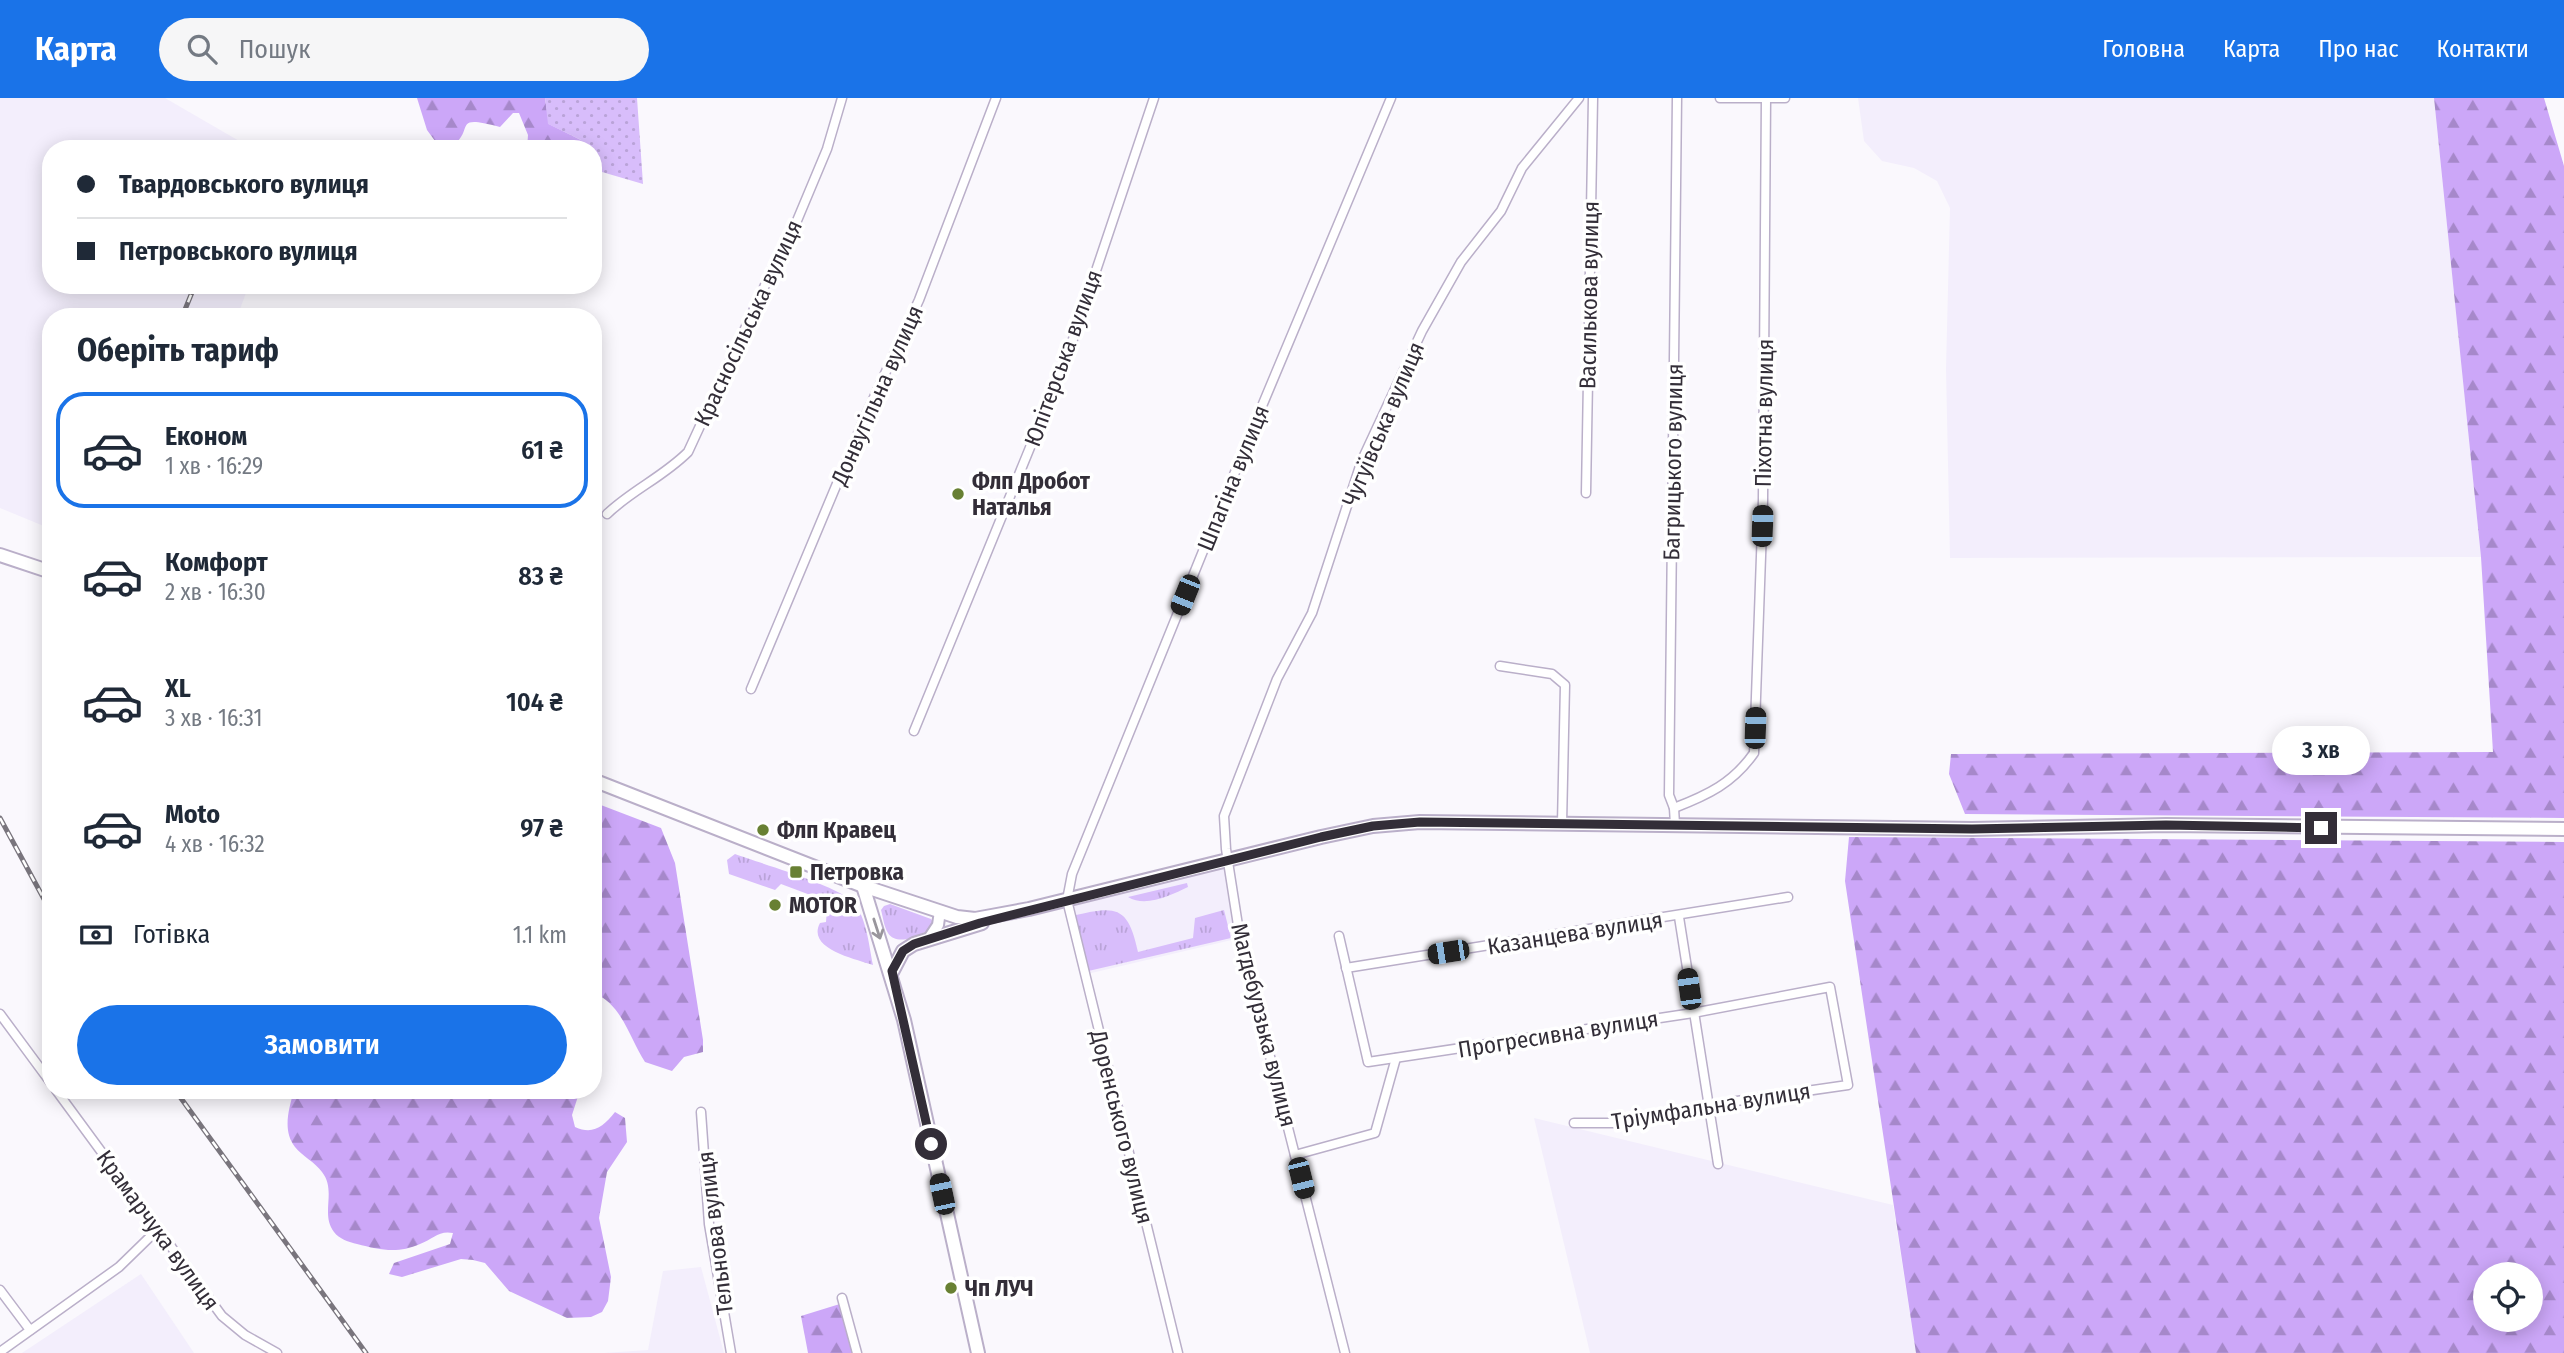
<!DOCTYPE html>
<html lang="uk">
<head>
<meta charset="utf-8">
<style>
	body { margin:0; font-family:"Fira Sans Condensed",sans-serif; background:#f6f6f7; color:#1f2937; height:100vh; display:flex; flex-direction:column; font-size:26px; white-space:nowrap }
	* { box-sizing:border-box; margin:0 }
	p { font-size:23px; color:#747a83 }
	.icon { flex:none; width:38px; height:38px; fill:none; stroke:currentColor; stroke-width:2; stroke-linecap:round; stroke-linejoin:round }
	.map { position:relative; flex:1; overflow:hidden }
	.sheet { position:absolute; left:42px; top:210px; width:560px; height:791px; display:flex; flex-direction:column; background:#fff; border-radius:28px; box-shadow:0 4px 18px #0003 }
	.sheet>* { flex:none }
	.banner { position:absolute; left:42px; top:42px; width:560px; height:154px; border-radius:28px; box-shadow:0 4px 18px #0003; display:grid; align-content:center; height:154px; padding:0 35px; background:#fff }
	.controls { position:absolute; left:2473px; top:1164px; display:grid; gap:14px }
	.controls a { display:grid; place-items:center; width:70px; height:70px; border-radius:50%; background:#fff; box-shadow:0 4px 18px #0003; font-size:35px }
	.end { position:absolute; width:32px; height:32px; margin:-16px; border:9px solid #332e38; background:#fff; box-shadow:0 0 0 4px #fff }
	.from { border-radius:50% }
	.bubble { position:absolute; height:49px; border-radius:24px; background:#fff; box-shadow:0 4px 18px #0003; font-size:23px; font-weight:600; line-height:49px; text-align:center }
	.car { position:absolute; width:21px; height:42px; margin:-21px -10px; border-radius:9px; box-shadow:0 0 5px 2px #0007; background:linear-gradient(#222 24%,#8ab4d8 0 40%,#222 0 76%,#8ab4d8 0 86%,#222 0) }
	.banner b { display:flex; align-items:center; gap:24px; height:66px; font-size:26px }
	.banner b+b { border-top:2px solid #e0e1e3 }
	.banner i { width:18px; height:18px; background:#1f2937 }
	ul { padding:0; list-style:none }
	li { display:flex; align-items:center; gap:21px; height:116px; margin:0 14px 10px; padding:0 21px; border:4px solid transparent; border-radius:28px }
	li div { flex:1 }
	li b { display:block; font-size:26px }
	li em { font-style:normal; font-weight:600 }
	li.on { border-color:#1a73e8 }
	li>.icon { width:63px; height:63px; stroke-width:1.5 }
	h2 { padding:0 35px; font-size:32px; line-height:84px }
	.pay { display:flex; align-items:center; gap:18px; height:77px; padding:0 35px; font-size:26px }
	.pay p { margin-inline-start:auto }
	.primary-button { display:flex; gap:14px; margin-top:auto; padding:14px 35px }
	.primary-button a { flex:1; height:80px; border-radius:42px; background:#1a73e8; color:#fff; font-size:28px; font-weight:600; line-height:80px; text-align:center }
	header { display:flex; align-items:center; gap:42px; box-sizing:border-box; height:98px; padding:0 35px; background:#1a73e8; color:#fff }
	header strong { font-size:33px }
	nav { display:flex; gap:38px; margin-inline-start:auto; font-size:24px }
	.search { width:490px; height:63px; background:#f6f6f7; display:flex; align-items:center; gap:18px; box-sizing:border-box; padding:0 24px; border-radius:38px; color:#747a83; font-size:26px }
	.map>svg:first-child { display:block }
	.built { fill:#f3eefc }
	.grass { fill:url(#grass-tufts) }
	.forest { fill:url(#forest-firs); fill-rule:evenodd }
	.garden { fill:url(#garden-dots) }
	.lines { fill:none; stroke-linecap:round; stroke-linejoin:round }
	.minor-casing { stroke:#baafc9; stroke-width:11 }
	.tertiary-casing { stroke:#baafc9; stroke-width:14 }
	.secondary-casing { stroke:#baafc9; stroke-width:16 }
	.minor { stroke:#fff; stroke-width:8 }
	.tertiary { stroke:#fff; stroke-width:10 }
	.secondary { stroke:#fff; stroke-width:12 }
	.rail-casing { stroke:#79757d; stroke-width:5 }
	.rail { stroke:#fff; stroke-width:2.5; stroke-dasharray:8; stroke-linecap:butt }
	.oneway { stroke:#99969c }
	.route { stroke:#332e38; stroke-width:9 }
	.poi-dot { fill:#688033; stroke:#fff; stroke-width:2.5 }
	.labels { text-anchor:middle; stroke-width:7; stroke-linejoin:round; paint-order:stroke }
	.street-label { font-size:23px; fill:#332e38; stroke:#fff }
	.poi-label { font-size:23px; font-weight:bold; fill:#332e38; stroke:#fff; text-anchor:start }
</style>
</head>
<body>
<header>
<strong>Карта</strong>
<div class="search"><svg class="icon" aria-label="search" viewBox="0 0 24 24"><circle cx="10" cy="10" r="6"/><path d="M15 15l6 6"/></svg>Пошук</div>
<nav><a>Головна</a><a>Карта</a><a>Про нас</a><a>Контакти</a></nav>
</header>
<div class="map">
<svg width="2564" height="1255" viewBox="0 0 2564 1255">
	<defs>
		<pattern id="grass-tufts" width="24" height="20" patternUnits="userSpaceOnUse" patternTransform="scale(1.75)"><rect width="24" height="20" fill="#d8bdfb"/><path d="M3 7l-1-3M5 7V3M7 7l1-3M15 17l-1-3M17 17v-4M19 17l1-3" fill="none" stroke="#baa3d8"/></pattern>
		<pattern id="forest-firs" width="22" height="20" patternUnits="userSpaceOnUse" patternTransform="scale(1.75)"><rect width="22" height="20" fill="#cca7f8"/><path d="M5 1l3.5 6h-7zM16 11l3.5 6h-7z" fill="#a688ca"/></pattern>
		<pattern id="garden-dots" width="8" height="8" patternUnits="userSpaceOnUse" patternTransform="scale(1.75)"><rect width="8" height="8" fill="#d8bdfb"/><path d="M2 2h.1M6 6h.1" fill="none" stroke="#baa3d8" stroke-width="1.8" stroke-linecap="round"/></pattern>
	</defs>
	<rect width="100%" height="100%" fill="#faf8fd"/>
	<!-- built -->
	<g class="built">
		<path d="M0,0H165L253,51H51V187H249L237,219H51V431L0,410Z"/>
		<path d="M1858,0H2434L2481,459L1950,460L1946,271L1950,110L1937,83L1914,70L1882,63L1864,43Z"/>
		<path d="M1229,769L1240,840L1083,877L1067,806Z"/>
		<path d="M1534,1020L1893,1107L1916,1255H1590Z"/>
		<path d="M701,1169L724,1255H604L648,1252L663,1173Z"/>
		<path d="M141,1176L194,1255H22Z"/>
	</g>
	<!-- grass -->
	<g class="grass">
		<path d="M735,756C759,765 840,788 854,805C867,821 869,848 873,867C856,861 806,851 820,825L826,824L827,811L815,808L821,801L781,786L775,792L729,776L727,762Z"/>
		<path d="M1187,785L1188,789C1171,797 1146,810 1128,799Z"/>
		<path d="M890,806L931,821L934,826C927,836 897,850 888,835C884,829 883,819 881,812L884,808Z"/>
		<path d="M1224,812L1231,840L1084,874L1072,818C1117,807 1128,808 1138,854L1193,840L1195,820Z"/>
	</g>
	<!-- forest -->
	<g class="forest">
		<path d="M417,0H545L549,26L581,42L579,51H527L528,37L519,15H513L500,29C448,15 478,33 449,50L438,47L427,32Z"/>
		<path d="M2434,0H2544L2564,68V720L1965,716L1949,676L1951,656L2493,654L2481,459Z"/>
		<path d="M593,704L661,730L675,765L703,942V954L684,959L672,973L645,964C630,941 621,904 593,895Z"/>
		<path d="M1849,739L2564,744V1255H1916L1845,783ZM2485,1176H2530V1222H2485Z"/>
		<path d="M294,992H580L572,1017L575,1029C593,1037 603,1029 615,1014L625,1020L627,1044L607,1074L599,1120L611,1179L608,1203L602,1214L591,1219L567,1220L509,1193L485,1165L473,1162L461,1161L402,1179L389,1176L394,1165L450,1146L453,1135C439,1132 433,1141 420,1146C398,1156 380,1152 357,1146C349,1144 339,1141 334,1134C320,1116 337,1093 322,1074C315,1064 302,1058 295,1049C282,1032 289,1011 294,992Z"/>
		<path d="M843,1205L854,1255H808L801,1218Z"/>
	</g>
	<!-- garden -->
	<path class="garden" d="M545,0H637L643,86L602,74L593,85V51H579L581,42L548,26Z"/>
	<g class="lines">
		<defs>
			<g id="minor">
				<path d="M1720,0H1785"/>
				<path d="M1586,395L1593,0"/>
				<path d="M607,416C632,392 663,379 688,354L779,157L786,149L827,51L842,0"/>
				<path d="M1500,568L1552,576L1565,587L1562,726"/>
				<path d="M751,591L864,321L919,202L996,0"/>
				<path d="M914,633L1067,259L1154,0"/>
				<path d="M1674,710C1708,697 1733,685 1754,655L1763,402L1766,0"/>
				<path d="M1675,727L1674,710L1669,697L1677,0"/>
				<path d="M1679,819L1718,1066"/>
				<path d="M1339,838L1368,964L1693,915L1830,889L1848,987L1709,1007L1624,1025H1574"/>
				<path d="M1346,870L1788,799"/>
				<path d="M0,916L51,985"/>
				<path d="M56,992L222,1218L245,1237L277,1255"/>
				<path d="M701,1014L709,1126L731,1255"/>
				<path d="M1295,1057L1375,1035L1396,960"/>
				<path d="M0,1192L30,1232"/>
				<path d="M842,1200L857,1255"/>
				<path d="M0,1254L119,1169L157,1132"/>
				<path d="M1178,1255L1067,802L1072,776L1257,320L1391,0"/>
				<path d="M1345,1255L1240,840L1226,751L1224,718L1277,581L1312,515L1362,362L1422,233L1461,164L1501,113L1522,70L1579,0"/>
			</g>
			<path id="tertiary" d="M930,839L938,827L940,813"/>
			<g id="secondary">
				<path d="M0,457L51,474"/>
				<path d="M593,682L863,788L957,819L975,821L1029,811L1321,739L1373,728L1420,724L1972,731L2166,727L2564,731"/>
				<path d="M863,788L904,922L978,1255"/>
				<path d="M892,874L903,853L914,846L982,825"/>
			</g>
		</defs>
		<!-- minor casing -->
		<use href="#minor" class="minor-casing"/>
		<!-- tertiary casing -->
		<use href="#tertiary" class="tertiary-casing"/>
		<!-- secondary casing -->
		<use href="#secondary" class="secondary-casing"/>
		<!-- minor -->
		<use href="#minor" class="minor"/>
		<!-- tertiary -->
		<use href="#tertiary" class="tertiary"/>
		<!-- secondary -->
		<use href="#secondary" class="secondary"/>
		<defs>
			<g id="rail">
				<path d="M182,219L195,187"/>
				<path d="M0,720L51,814"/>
				<path d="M175,992L366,1255"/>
			</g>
		</defs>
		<!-- rail casing -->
		<use href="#rail" class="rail-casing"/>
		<!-- rail -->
		<use href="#rail" class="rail"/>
	</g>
	<!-- one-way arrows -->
	<defs><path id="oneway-shaft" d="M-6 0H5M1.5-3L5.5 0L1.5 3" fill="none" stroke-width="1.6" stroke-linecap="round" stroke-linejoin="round" transform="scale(1.75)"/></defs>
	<use class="oneway" href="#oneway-shaft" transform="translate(877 831) rotate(72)"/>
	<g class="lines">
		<!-- route -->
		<path class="route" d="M931,1046L892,873L903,853L914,846L980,825L1321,739L1373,728L1420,724L1972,731L2166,727L2321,730"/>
	</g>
	<!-- markers -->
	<g class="poi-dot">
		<circle cx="958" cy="396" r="7"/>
		<circle cx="763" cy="732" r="7"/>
		<rect x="789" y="767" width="14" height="14" rx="3.5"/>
		<circle cx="775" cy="807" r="7"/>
		<circle cx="951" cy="1190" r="7"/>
	</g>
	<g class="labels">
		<!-- street labels -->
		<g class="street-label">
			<text transform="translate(1589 197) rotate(-89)" y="8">Василькова вулиця</text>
			<text transform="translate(748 225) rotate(-65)" y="8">Красносільська вулиця</text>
			<text transform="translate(1063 260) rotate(-70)" y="8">Юпітерська вулиця</text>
			<text transform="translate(877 297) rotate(-66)" y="8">Донвугільна вулиця</text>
			<text transform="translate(1764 315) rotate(-89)" y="8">Піхотна вулиця</text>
			<text transform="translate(1383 326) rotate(-67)" y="8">Чугуївська вулиця</text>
			<text transform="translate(1673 364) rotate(-89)" y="8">Багрицького вулиця</text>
			<text transform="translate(1233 380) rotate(-68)" y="8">Шпагіна вулиця</text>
			<text transform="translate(1575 835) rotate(-9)" y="8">Казанцева вулиця</text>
			<text transform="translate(1264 927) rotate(76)" y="8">Магдебурзька вулиця</text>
			<text transform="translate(1558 936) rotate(-9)" y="8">Прогресивна вулиця</text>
			<text transform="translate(1711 1008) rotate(-9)" y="8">Тріумфальна вулиця</text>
			<text transform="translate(1122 1029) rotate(76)" y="8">Доренського вулиця</text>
			<text transform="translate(158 1132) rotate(54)" y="8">Крамарчука вулиця</text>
			<text transform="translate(715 1135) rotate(-97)" y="8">Тельнова вулиця</text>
		</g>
		<!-- poi labels -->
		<g class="poi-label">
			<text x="972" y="391">Флп Дробот<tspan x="972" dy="26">Наталья</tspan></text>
			<text x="777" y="740">Флп Кравец</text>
			<text x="810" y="782">Петровка</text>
			<text x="789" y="815">MOTOR</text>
			<text x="965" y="1198">Чп ЛУЧ</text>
		</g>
	</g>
</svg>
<div class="controls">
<a><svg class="icon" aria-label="locate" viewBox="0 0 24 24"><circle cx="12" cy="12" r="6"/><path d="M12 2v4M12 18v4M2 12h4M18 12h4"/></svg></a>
</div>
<i class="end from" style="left:931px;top:1046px"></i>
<i class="end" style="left:2321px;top:730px"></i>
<div class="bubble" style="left:2272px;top:628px;width:98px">3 хв</div>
<i class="car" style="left:1762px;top:428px;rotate:2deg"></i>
<i class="car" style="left:1185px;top:497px;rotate:202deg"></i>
<i class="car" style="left:1755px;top:630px;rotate:2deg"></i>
<i class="car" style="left:1448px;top:854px;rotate:261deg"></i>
<i class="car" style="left:1689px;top:891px;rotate:352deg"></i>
<i class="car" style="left:1301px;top:1080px;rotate:166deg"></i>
<i class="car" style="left:942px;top:1096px;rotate:348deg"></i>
<div class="banner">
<b><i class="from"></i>Твардовського вулиця</b>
<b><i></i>Петровського вулиця</b>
</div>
<section class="sheet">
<h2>Оберіть тариф</h2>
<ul>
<li class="on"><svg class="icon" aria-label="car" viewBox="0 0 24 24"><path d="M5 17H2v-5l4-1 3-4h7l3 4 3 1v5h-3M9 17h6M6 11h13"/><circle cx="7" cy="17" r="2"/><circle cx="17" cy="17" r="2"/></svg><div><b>Економ</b><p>1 хв · 16:29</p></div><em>61 ₴</em></li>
<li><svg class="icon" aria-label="car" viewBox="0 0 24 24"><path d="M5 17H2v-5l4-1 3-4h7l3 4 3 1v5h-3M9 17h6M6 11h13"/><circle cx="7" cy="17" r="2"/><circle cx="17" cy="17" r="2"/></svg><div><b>Комфорт</b><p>2 хв · 16:30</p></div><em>83 ₴</em></li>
<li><svg class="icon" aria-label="car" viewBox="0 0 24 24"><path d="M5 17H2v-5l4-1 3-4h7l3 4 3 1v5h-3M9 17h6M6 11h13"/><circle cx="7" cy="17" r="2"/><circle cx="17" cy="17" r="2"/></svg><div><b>XL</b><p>3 хв · 16:31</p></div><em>104 ₴</em></li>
<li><svg class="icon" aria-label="car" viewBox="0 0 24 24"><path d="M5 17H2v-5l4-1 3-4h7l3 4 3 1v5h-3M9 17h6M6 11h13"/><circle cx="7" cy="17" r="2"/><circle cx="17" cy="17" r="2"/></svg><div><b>Moto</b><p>4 хв · 16:32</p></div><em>97 ₴</em></li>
</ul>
<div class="pay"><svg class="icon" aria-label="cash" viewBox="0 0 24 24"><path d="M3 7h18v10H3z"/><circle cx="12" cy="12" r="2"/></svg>Готівка<p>1.1 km</p></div>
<div class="primary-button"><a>Замовити</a></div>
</section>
</div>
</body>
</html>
